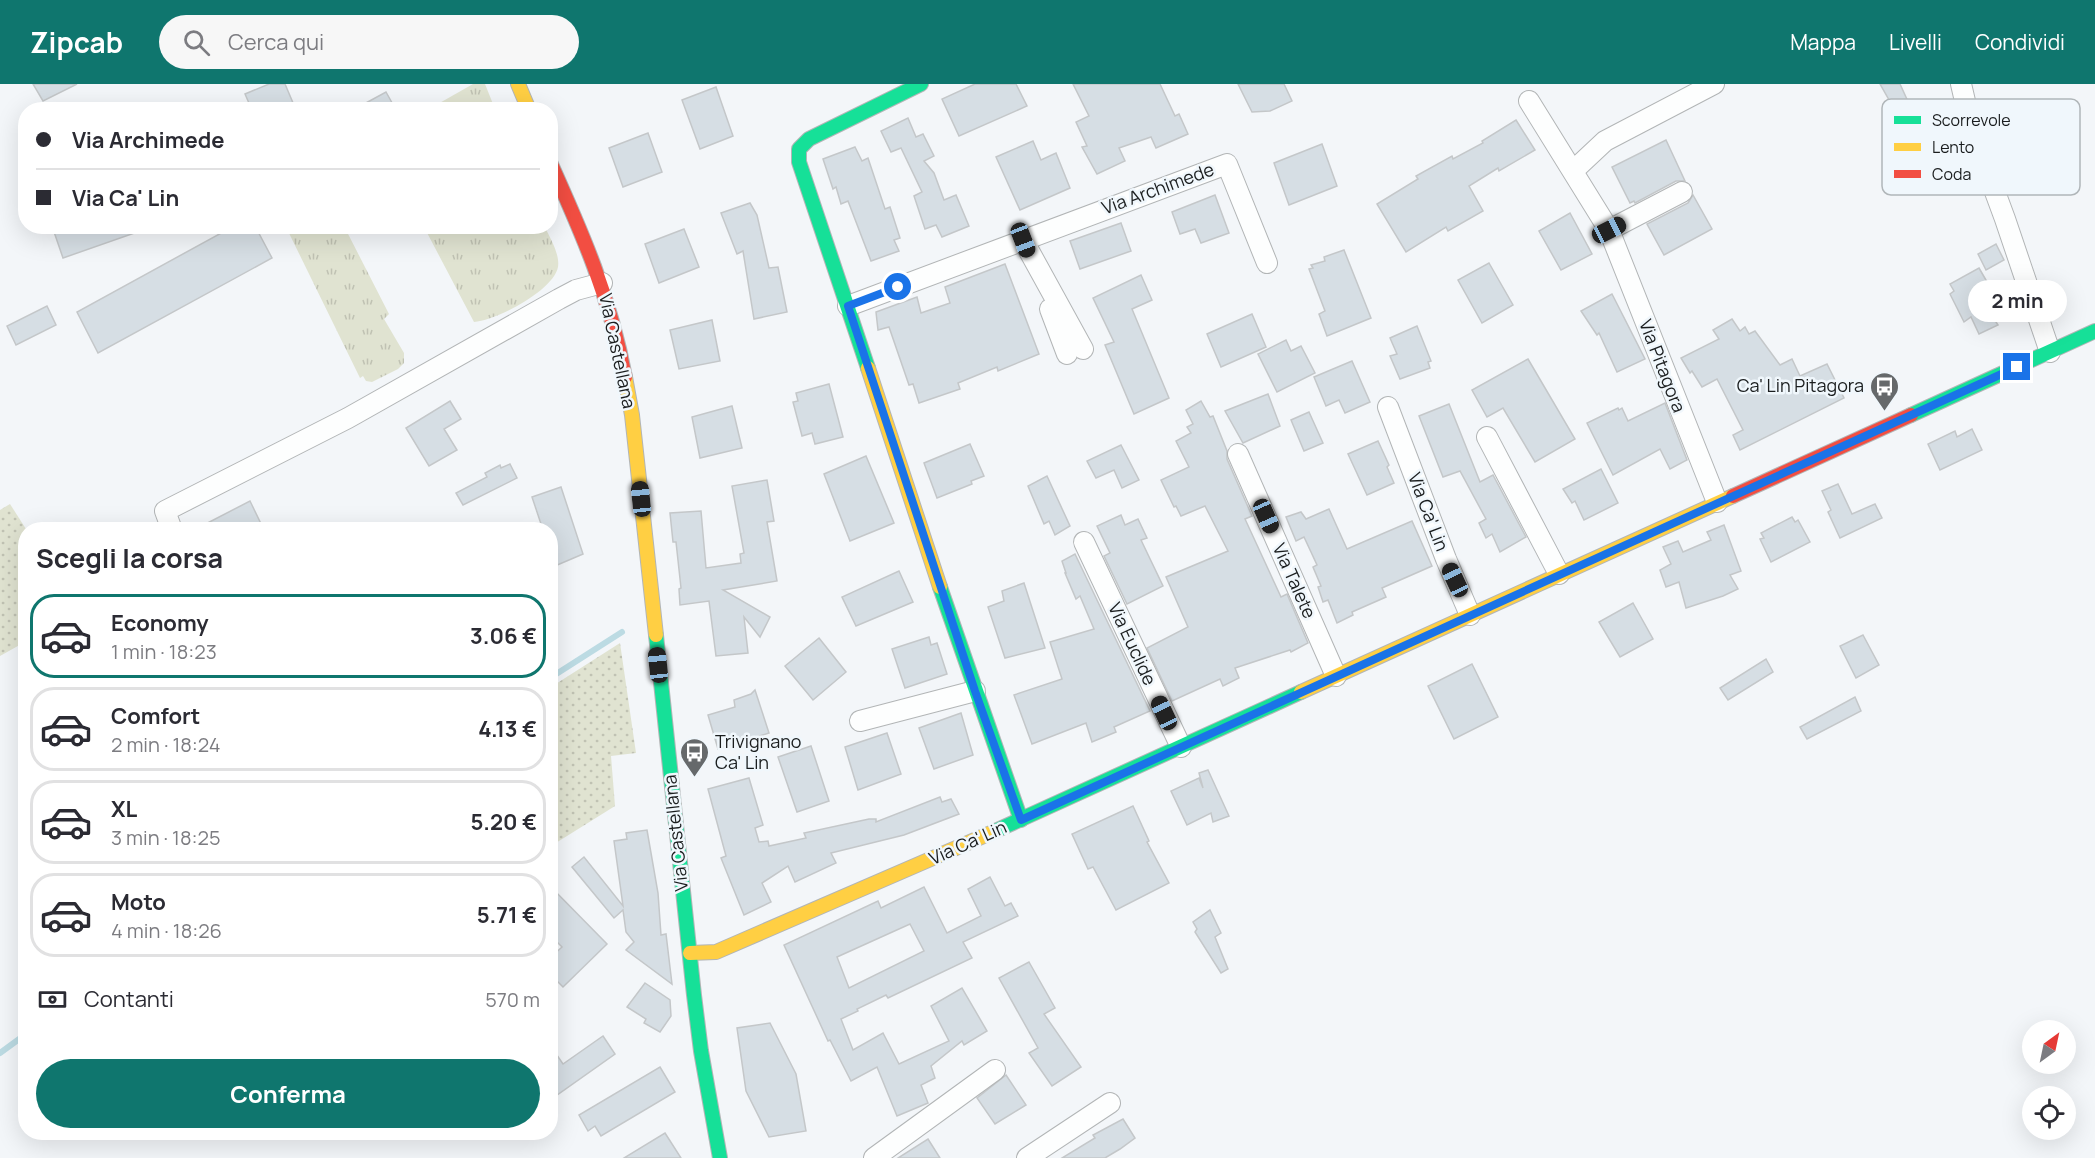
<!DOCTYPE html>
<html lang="it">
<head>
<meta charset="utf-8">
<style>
	body { margin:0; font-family:Manrope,sans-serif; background:#f7f7f7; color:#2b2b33; height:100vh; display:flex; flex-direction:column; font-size:22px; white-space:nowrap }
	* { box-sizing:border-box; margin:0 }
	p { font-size:20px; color:#7c7c81 }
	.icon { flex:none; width:33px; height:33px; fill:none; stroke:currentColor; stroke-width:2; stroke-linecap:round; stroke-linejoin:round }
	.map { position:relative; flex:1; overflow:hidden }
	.drawer { position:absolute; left:18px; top:438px; width:540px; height:618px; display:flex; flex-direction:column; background:#fff; border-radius:24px; box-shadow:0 6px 24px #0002 }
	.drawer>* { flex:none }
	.banner { position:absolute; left:18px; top:18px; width:540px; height:132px; border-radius:24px; box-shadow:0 6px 24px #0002; display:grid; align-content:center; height:132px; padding:0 18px; background:#fff }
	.needle { width:39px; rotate:33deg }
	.buttons { position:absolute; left:2022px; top:936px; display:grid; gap:12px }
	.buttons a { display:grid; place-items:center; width:54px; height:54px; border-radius:50%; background:#fff; box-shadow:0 6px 24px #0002; font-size:30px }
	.end { position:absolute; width:27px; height:27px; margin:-14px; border:8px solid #1a73e8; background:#fff; box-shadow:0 0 0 3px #fff }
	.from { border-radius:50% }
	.bubble { position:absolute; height:42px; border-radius:21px; background:#fff; box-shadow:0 6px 24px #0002; font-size:20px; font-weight:700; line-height:42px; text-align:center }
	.car { position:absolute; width:18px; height:36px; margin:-18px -9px; border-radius:8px; box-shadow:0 0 4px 2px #0007; background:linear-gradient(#222 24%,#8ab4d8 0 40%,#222 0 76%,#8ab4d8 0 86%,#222 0) }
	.banner b { display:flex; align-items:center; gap:21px; height:57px; font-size:22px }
	.banner b+b { border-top:2px solid #e1e1e2 }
	.banner i { width:15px; height:15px; background:#2b2b33 }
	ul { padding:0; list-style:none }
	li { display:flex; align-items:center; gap:18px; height:84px; margin:0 12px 9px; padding:0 6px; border:3px solid #e1e1e2; border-radius:24px }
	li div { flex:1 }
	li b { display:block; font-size:22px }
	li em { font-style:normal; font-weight:700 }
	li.active { border-color:#0f766e }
	li>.icon { width:54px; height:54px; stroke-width:1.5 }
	h2 { padding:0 18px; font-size:27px; line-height:72px }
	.pay { display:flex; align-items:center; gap:15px; height:66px; padding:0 18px; font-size:22px }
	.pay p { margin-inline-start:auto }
	.cta { display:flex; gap:12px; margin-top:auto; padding:12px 18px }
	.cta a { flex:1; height:69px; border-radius:36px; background:#0f766e; color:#fff; font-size:24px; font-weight:700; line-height:69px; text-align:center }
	header { display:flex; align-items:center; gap:36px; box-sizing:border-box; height:84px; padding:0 30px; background:#0f766e; color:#fff }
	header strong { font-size:28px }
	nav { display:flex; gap:33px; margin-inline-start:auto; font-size:21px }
	.search { width:420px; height:54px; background:#f7f7f7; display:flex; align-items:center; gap:15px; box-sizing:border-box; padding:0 21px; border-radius:33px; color:#7c7c81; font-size:22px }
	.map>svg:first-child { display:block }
	.grass { fill:url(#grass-tufts) }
	.park { fill:url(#park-dots) }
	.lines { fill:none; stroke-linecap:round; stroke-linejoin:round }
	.stream { stroke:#bcdbe3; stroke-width:6 }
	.building { fill:#d6dee4; stroke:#c4c7c9; stroke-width:1.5; fill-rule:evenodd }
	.street-casing { stroke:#b2b5b6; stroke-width:22 }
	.fast-casing { stroke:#b2b5b6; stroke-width:16 }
	.slow-casing { stroke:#b2b5b6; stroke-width:16 }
	.jam-casing { stroke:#b2b5b6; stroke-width:16 }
	.street { stroke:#fdfefe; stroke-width:20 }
	.fast { stroke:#16e098; stroke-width:14 }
	.slow { stroke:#ffcf43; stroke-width:14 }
	.jam { stroke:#f24e42; stroke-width:14 }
	.route { stroke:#1a73e8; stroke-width:8 }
	.labels { text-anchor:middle; stroke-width:5; stroke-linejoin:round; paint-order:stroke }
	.street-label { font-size:18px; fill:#1a1d1e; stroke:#f0f7fc }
	.poi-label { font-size:18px; fill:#1a1d1e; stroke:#f0f7fc; text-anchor:end }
	.key { fill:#f0f7fc; stroke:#b0b6b9; stroke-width:1.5 }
	.key-label { font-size:16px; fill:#1a1d1e }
</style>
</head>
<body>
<header>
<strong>Zipcab</strong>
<div class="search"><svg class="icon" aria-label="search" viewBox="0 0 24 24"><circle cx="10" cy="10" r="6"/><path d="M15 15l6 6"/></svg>Cerca qui</div>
<nav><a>Mappa</a><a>Livelli</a><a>Condividi</a></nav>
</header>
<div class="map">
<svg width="2095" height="1074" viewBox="0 0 2095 1074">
	<defs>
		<pattern id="grass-tufts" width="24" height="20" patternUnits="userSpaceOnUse" patternTransform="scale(1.5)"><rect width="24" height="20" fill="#e0e3d1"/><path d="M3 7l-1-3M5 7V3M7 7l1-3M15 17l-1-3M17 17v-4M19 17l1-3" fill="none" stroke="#c0c2b3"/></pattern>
		<pattern id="park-dots" width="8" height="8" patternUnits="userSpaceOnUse" patternTransform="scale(1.5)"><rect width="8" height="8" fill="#e0e3d1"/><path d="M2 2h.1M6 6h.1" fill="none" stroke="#c0c2b3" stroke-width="1.8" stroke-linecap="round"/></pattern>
	</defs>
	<rect width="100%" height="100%" fill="#f3f6f9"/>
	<!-- grass -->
	<g class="grass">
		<path d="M473,0H485L495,25H429Z"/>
		<path d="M286,143H346L345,144L389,230L384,235L404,269V279L398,285L372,298L366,297L363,292L360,294Z"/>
		<path d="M424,143H545C550,154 560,170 558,183C554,206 496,237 474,238Z"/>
	</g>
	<!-- park -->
	<g class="park">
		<path d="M10,420L26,445L25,558L0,572V426Z"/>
		<path d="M620,559L636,669L611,672L615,722L551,762V603Z"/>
	</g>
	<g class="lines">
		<!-- stream -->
		<g class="stream">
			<path d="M550,594L622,548"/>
			<path d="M0,969L26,950"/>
		</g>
	</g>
	<!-- building -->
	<g class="building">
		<path d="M33,0H77L43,17Z"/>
		<path d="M269,0H285L296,26H252L245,10Z"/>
		<path d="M975,0H1016L1027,22L959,52L942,15Z"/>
		<path d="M1073,0H1160L1175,32L1179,30L1188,50L1156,64L1151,53L1119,64L1125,77L1097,90L1082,63L1087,62L1076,38L1089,32Z"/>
		<path d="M1238,0H1284L1292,17L1270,27L1252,28Z"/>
		<path d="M1880,0H1900L1910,22L1897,30Z"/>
		<path d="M716,3L733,52L700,65L682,16Z"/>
		<path d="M386,8L396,26H353Z"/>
		<path d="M908,34L916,53L923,50L934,72L924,77L934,89L944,116L956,111L969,142L942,153L936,141L925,145L914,112L922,108L901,64L891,68L881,47Z"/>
		<path d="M1516,36L1535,66L1499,87L1498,84L1469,102L1483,127L1448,147L1446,143L1406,168L1377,120L1418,95L1416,92L1452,72L1453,75L1483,59L1482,57Z"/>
		<path d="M648,49L662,88L623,103L609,64Z"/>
		<path d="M1666,56L1685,97H1676L1635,119L1634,117L1630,119L1612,83Z"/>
		<path d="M1033,57L1041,76L1056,69L1070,104L1020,126L996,73Z"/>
		<path d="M1322,60L1337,102L1289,121L1274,79Z"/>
		<path d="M855,63L862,77L868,74L885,125L890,123L900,154L894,156L899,167L871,177L848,117L841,120L836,103L833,105L823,75Z"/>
		<path d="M1215,111L1229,149L1201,159L1195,145L1180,150L1172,128Z"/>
		<path d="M1693,111L1712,145L1664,171L1647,140L1688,119Z"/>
		<path d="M750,119L757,131L769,184L778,183L787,228L754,235L743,167L737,170L721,129Z"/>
		<path d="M1570,129L1592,170L1561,186L1539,147Z"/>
		<path d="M1121,139L1131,167L1080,185L1070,157Z"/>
		<path d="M52,142H146V145L63,174Z"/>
		<path d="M234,142H255L272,174L98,269L77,228Z"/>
		<path d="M684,145L699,183L659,199L645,160Z"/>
		<path d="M1996,160L2004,176L1986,186L1978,170Z"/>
		<path d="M1344,166L1371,234L1327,252L1319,230L1325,227L1309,185L1313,184L1311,181L1325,177L1324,173Z"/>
		<path d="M1489,179L1513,221L1482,239L1458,196Z"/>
		<path d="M1005,180L1039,270L998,287L997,283L958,299L960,305L919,319L913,300L909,301L889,243L878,246L876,228L917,213L921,229L950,219L945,203Z"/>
		<path d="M1979,184L2005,229L1994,235L1998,241L1979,250L1971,233L1964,238L1950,210L1954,207L1950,200Z"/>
		<path d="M1141,191L1152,216L1132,225L1169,314L1134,330L1105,261L1114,258L1093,214Z"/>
		<path d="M1612,210L1645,275L1617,288L1599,249L1597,251L1581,227Z"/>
		<path d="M47,222L56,241L16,261L7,242Z"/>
		<path d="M1252,230L1266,263L1221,283L1207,250Z"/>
		<path d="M1732,235L1740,247L1745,243L1749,250L1755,247L1780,281L1792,275L1800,292L1827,280L1844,314L1740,366L1733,351L1743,346L1717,295L1702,303L1692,287L1690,289L1681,274L1719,255L1713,246Z"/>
		<path d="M712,236L720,277L679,285L670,246Z"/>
		<path d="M1417,242L1431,277L1428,278L1430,284L1400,295L1390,272L1397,270L1390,254Z"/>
		<path d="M1286,256L1291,267L1301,262L1315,289L1277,308L1258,270Z"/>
		<path d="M1528,275L1575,355L1535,378L1503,324L1487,333L1472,306Z"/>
		<path d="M1352,277L1370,318L1345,329L1339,316L1326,322L1314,293Z"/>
		<path d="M829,300L843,353L815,360L812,349L802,352L793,318L798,317L796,309Z"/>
		<path d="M1268,310L1280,342L1243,359L1225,327Z"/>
		<path d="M450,317L461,335L444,345L457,366L429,382L406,344Z"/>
		<path d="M1201,317L1210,333L1213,332L1227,367V375L1252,432L1245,435L1281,513L1287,510L1308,559L1291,568L1290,566L1235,584L1239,594L1223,602L1220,595L1172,617L1147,564L1188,543L1166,493L1228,467L1205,422L1181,432L1176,422L1174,423L1161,396L1189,383L1176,357L1191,349L1187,343L1193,340L1186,326Z"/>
		<path d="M1665,319L1687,376L1670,385L1660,365L1613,391L1587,339L1618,324L1619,326L1622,324L1628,337Z"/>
		<path d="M1449,320L1480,398L1493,391L1526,453L1500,468L1492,450L1486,454L1479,439L1486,435L1460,387L1443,393L1419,332Z"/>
		<path d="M732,322L742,364L700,374L692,333Z"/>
		<path d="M1309,328L1323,359L1304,367L1291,336Z"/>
		<path d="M1972,345L1982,366L1940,386L1928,360L1955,347L1957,353Z"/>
		<path d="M1378,357L1389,381L1387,383L1394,399L1367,411L1348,370Z"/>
		<path d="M970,360L984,392L971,397L972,400L937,414L924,379Z"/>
		<path d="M1121,361L1139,396L1122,404L1114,386L1096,394L1087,377Z"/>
		<path d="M866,372L894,439L850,457L824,390Z"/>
		<path d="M510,380L517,394L463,421L456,409L487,393L485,389L500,381L501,384Z"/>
		<path d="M1601,385L1618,419L1584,436L1575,417L1572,419L1563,405Z"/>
		<path d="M1047,392L1070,442L1055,451L1049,437L1044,440L1028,402Z"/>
		<path d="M767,396L774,437L767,438L777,497L723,506L770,533L760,553L744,533L748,569L716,572L709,517L680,521L679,505L681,504L676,458H673L670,429L701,427L706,484L741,479L740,470L744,469L732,402Z"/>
		<path d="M1838,400L1852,430L1875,420L1882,434L1840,454L1828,428L1831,426L1822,407Z"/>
		<path d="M561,403L583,470L555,482L550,469V446H543L532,413Z"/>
		<path d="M250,417L264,446H194Z"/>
		<path d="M1329,425L1347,465L1412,437L1432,482L1382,504L1386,513L1352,528L1353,531L1337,539L1328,516L1323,518L1318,503L1321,502L1313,483L1317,481L1304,453L1296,457L1286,433L1301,428L1306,435Z"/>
		<path d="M1121,431L1125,441L1138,435L1147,454L1141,456L1163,502L1127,520L1104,472L1110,469L1097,442Z"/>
		<path d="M1792,433L1795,438L1798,436L1810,458L1771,478L1760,455L1764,454L1761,449Z"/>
		<path d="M1724,441L1741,487L1730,491L1738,505L1723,512L1686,524L1679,498L1666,503L1660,486L1671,480L1663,463L1678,457L1683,468L1711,456L1707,448Z"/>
		<path d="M1075,470L1150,627L1114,643L1116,648L1092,658L1086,639L1032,660L1014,611L1062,595L1050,558L1094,545L1080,512L1076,515L1065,489H1066L1062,477Z"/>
		<path d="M899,487L913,518L856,542L842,513Z"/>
		<path d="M1024,499L1045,564L1005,574L988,523L1004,517L1002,507Z"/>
		<path d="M1633,519L1653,555L1620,573L1599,538Z"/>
		<path d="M1863,551L1879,581L1856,594L1840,562Z"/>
		<path d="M929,553L931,561L937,559L947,590L905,604L892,565Z"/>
		<path d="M819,554L846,588L813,616L785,582Z"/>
		<path d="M1766,575L1773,588L1728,616L1720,604Z"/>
		<path d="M1472,580L1498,633L1454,655L1428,602Z"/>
		<path d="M755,606L769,649L718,665L708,631L735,623L734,616L751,610Z"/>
		<path d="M1855,613L1861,627L1807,655L1800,643Z"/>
		<path d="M961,629L973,671L934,685L919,644Z"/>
		<path d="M887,649L901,690L858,706L845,663Z"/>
		<path d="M811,662L829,717L797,728L778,673Z"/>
		<path d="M1208,686L1229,732L1213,738L1211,729L1187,741L1171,707L1199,694L1203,704L1199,689Z"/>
		<path d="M749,694L763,741L755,744L759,758L768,757L769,762L806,754L804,749L869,735H876V738L940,713L942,718L951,715L959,730L904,751L831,769L836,779L795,798L788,782L762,799L771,818L744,831L721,774L726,772L708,705Z"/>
		<path d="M1133,722L1149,757L1147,758L1169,799L1116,826L1093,783L1088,785L1072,750Z"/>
		<path d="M647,746L658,809L661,851L666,850L672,900L626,866L634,858L626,848L623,826L614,834L572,783L584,773L623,822L614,757L627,755L626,749Z"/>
		<path d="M990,793L1005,822L1011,819L1018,832L963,858L972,874L888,914L886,911L857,925L858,927L841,935L853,966L883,949L899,980L949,957L931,922L962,904L987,947L964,961L962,957L931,982L935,994L921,1001L928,1019L897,1032L877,983L851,997L830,956L828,957L784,861L878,817L881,824L924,803L947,849L981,832L968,805ZM910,840L924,867L849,904L837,873Z"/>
		<path d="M550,802L607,860L563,903L550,890V874L562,863L550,851Z"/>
		<path d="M1210,826L1221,849L1215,853L1228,885L1221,889L1195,848L1197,845L1193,838Z"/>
		<path d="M1029,878L1055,924L1044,930L1081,983L1052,1002L1029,969L1038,964L999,894Z"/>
		<path d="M645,899L670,916L671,932L660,948L644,939L646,935L627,923Z"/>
		<path d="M770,939L796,990L806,1047L769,1053L746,1007L737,944Z"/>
		<path d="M603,952L615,970L550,1016V961L563,980Z"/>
		<path d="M660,983L675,1008L601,1052L595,1042L588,1047L579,1031Z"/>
		<path d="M1006,991L1026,1021L995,1040L977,1014Z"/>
		<path d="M1123,1035L1135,1054L1120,1065L1105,1074H1062L1095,1054L1093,1051Z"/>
		<path d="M665,1049L681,1074H624Z"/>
		<path d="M928,1055L940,1074H898Z"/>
	</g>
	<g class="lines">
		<defs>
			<g id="street">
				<path d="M1961,0L1971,43L2005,135L2050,268"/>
				<path d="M1529,17L1609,146L1717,418"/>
				<path d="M1573,87L1605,57L1714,0"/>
				<path d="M1609,146L1682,108"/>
				<path d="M1023,156L1083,265"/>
				<path d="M848,222L1227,80L1267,179"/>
				<path d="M1050,225L1067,270"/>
				<path d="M1388,323L1446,475L1470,531"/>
				<path d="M1487,353L1559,490"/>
				<path d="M1238,370L1336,592"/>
				<path d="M172,446L165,427L348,334L559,215L576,206L602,199"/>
				<path d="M1084,458L1181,663"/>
				<path d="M860,637L975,607"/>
				<path d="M874,1074L995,986"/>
				<path d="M1027,1074L1110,1019"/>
			</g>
			<g id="fast">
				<path d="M868,284L799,78V65L809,55L921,0"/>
				<path d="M1911,331L2095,247"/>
				<path d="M940,503L1021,736"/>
				<path d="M656,551L694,911L701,967L720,1074"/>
				<path d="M993,748L1301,608"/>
			</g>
			<g id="slow">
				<path d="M518,0L529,26"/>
				<path d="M868,284L940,503"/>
				<path d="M625,293L632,331L656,551"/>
				<path d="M1301,608L1733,412"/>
				<path d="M690,869L716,868L993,748"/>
			</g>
			<g id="jam">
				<path d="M550,78C583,151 610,213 625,293"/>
				<path d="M1733,412L1911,331"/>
			</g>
		</defs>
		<!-- street casing -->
		<use href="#street" class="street-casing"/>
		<!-- fast casing -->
		<use href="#fast" class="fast-casing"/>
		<!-- slow casing -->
		<use href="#slow" class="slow-casing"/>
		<!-- jam casing -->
		<use href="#jam" class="jam-casing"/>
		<!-- street -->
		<use href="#street" class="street"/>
		<!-- fast -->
		<use href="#fast" class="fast"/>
		<!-- slow -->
		<use href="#slow" class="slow"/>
		<!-- jam -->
		<use href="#jam" class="jam"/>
	</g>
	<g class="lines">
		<!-- route -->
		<path class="route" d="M898,203L848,222L975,607L1021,736L2017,283"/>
	</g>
	<!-- icons -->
	<defs>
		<symbol id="bus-pin" viewBox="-11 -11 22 30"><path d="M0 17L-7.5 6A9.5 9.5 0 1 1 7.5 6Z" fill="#66696b" stroke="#f0f7fc"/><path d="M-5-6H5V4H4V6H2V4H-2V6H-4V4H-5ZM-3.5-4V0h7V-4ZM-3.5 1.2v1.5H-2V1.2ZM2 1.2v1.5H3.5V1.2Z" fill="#fff"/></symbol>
	</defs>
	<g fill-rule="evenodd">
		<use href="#bus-pin" x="1868" y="286" width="33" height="45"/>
		<use href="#bus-pin" x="678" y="652" width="33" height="45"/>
	</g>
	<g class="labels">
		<!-- street labels -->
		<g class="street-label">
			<text transform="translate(1158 105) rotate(-20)" y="6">Via Archimede</text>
			<text transform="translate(617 267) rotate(78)" y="6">Via Castellana</text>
			<text transform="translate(1662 282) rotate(69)" y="6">Via Pitagora</text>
			<text transform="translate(1428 428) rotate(69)" y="6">Via Ca' Lin</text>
			<text transform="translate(1294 497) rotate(66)" y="6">Via Talete</text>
			<text transform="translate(1132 560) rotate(65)" y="6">Via Euclide</text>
			<text transform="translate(676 749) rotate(-96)" y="6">Via Castellana</text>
			<text transform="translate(968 759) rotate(-24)" y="6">Via Ca' Lin</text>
		</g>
		<!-- poi labels -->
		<g class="poi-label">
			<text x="1864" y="308">Ca' Lin Pitagora</text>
			<text x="715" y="664" text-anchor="start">Trivignano<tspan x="715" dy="21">Ca' Lin</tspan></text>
		</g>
	</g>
	<!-- legend -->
	<rect x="1882" y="15" width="198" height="96" rx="9" class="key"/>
	<rect x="1894" y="32" width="27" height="8" fill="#16e098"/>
	<rect x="1894" y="59" width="27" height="8" fill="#ffcf43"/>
	<rect x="1894" y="86" width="27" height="8" fill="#f24e42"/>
	<g class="key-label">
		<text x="1932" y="42">Scorrevole</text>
		<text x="1932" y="69">Lento</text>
		<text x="1932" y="96">Coda</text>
	</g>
</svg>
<div class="buttons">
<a><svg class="needle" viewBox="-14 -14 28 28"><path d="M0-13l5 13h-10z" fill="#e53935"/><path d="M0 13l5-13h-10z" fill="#7c7c81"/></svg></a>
<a><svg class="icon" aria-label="locate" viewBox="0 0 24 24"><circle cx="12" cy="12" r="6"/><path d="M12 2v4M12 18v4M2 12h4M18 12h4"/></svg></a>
</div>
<i class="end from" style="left:898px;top:203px"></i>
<i class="end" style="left:2017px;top:283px"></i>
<div class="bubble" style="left:1968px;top:196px;width:99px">2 min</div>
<i class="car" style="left:1609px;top:146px;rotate:63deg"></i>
<i class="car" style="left:1023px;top:156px;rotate:159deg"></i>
<i class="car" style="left:641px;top:415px;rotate:354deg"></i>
<i class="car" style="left:1266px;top:432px;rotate:156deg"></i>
<i class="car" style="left:1455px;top:496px;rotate:335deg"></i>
<i class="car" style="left:658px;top:581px;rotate:354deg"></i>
<i class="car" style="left:1164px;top:629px;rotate:335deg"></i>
<div class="banner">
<b><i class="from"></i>Via Archimede</b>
<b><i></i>Via Ca' Lin</b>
</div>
<section class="drawer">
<h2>Scegli la corsa</h2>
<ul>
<li class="active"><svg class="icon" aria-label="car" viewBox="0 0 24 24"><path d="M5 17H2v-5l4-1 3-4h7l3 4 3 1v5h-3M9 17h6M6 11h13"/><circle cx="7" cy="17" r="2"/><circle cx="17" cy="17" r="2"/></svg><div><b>Economy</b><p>1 min · 18:23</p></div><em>3.06 €</em></li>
<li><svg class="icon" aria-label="car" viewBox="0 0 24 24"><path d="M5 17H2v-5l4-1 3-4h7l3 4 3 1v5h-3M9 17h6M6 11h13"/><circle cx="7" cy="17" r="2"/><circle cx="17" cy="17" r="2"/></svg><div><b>Comfort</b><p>2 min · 18:24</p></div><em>4.13 €</em></li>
<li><svg class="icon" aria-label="car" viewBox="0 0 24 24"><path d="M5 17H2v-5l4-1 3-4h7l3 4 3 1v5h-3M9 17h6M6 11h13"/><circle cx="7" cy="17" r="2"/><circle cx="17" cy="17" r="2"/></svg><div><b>XL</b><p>3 min · 18:25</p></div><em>5.20 €</em></li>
<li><svg class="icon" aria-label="car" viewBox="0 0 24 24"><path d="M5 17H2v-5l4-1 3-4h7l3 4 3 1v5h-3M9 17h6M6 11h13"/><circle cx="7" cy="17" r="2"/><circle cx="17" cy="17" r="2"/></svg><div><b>Moto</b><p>4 min · 18:26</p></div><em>5.71 €</em></li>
</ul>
<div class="pay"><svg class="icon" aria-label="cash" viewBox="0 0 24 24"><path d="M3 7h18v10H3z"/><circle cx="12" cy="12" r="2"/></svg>Contanti<p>570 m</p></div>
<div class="cta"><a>Conferma</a></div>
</section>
</div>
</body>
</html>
